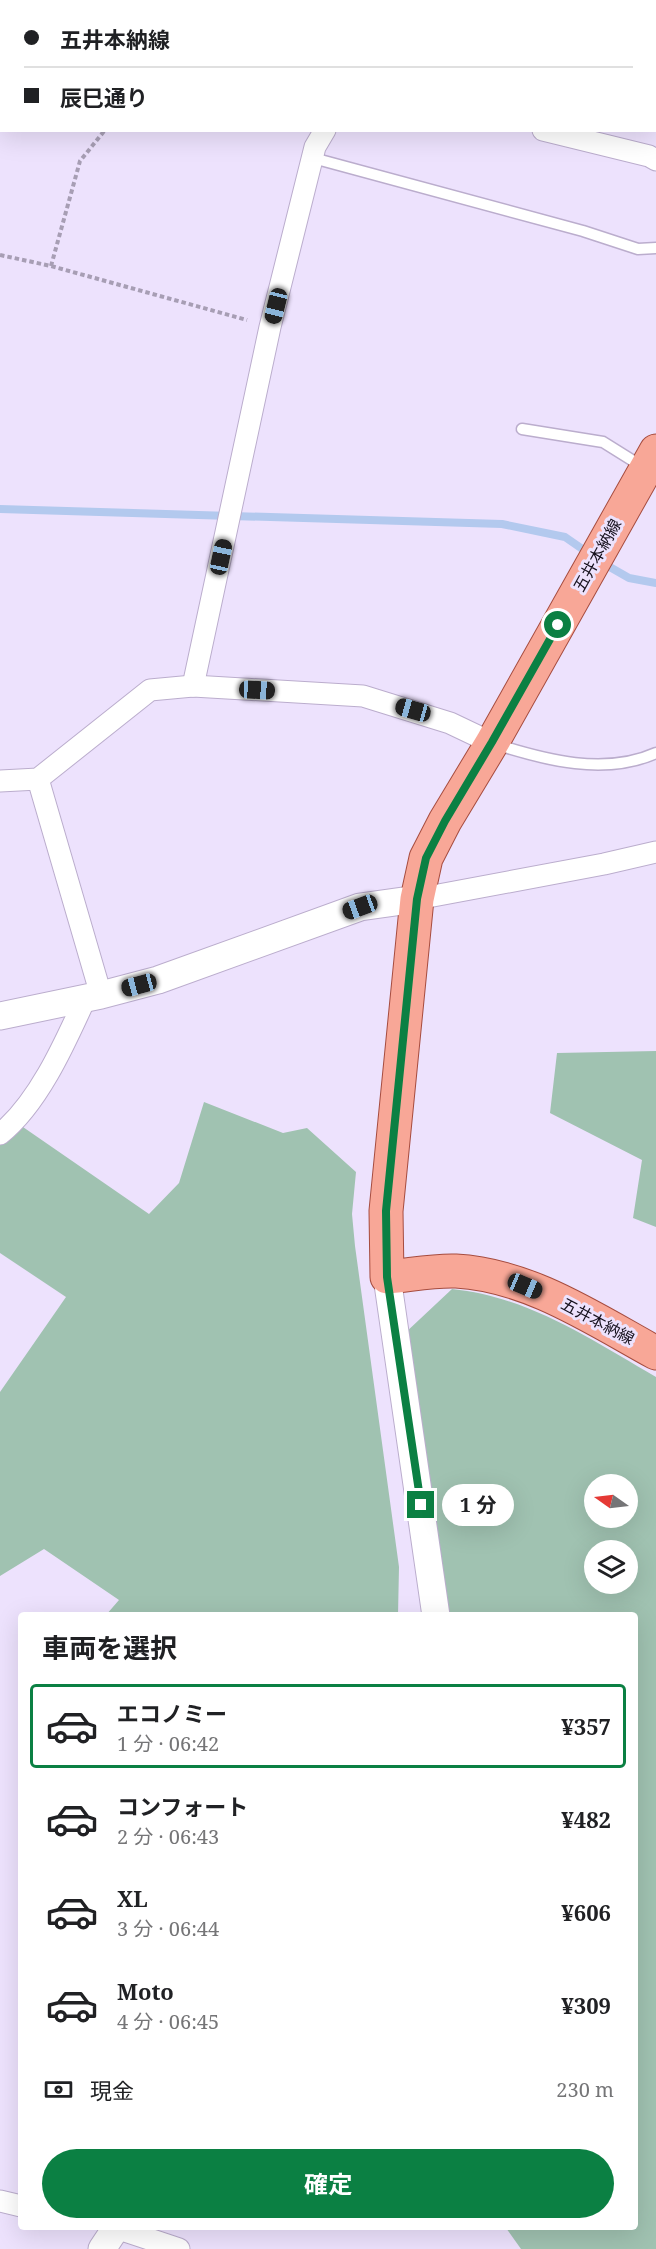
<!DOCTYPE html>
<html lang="ja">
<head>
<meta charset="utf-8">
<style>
	body { margin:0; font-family:"Noto Serif","Noto Sans JP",serif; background:#f6f6f6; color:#202124; height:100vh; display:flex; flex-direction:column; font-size:22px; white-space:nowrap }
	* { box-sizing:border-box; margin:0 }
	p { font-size:20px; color:#757577 }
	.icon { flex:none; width:33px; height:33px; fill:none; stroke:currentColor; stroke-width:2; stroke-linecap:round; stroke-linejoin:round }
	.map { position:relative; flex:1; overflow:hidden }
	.panel { position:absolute; left:18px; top:1612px; width:620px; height:618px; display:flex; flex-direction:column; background:#fff; border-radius:6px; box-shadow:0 6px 24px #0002 }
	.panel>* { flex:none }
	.top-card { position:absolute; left:0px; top:0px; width:657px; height:132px; box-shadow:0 6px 24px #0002; display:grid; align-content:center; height:132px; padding:0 24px; background:#fff }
	.needle { width:39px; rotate:284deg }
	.buttons { position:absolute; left:584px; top:1474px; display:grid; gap:12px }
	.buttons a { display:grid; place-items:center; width:54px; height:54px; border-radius:50%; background:#fff; box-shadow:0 6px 24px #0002; font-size:30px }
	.end { position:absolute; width:27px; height:27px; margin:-14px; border:8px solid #0b8043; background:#fff; box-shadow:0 0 0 3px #fff }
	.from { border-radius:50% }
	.bubble { position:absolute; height:42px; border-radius:21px; background:#fff; box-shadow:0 6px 24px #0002; font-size:20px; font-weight:700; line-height:42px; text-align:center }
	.car { position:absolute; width:18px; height:36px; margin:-18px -9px; border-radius:8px; box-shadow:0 0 4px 2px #0007; background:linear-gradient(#222 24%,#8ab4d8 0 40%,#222 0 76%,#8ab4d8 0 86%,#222 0) }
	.top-card b { display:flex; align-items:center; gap:21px; height:57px; font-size:22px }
	.top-card b+b { border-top:2px solid #e0e0e0 }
	.top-card i { width:15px; height:15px; background:#202124 }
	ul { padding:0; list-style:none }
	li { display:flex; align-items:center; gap:18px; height:84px; margin:0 12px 9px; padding:0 12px; border:3px solid transparent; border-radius:6px }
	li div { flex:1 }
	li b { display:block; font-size:22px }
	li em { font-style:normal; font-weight:700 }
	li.current { border-color:#0b8043 }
	li>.icon { width:54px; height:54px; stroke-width:1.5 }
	h2 { padding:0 24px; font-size:27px; line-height:72px }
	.pay { display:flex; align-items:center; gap:15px; height:66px; padding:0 24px; font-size:22px }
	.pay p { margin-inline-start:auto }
	.action { display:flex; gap:12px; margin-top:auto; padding:12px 24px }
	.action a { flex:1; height:69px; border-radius:36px; background:#0b8043; color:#fff; font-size:24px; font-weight:700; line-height:69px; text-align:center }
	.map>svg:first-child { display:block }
	.green { fill:#a0c2b1; fill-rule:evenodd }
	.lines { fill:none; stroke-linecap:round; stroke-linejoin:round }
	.stream { stroke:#b3c9ee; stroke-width:8 }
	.service-casing { stroke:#bbadcd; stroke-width:13 }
	.minor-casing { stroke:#bbadcd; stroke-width:23 }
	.tertiary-casing { stroke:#bbadcd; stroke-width:29 }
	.primary-casing { stroke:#a64c3f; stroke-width:35 }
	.path { stroke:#a79eb4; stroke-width:4; stroke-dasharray:4.5 3; stroke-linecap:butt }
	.service { stroke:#fff; stroke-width:10 }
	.minor { stroke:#fff; stroke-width:21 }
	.tertiary { stroke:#fff; stroke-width:27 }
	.primary { stroke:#f8a797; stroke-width:33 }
	.route { stroke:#0b8043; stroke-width:8 }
	.labels { text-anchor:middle; stroke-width:6; stroke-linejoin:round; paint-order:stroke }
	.street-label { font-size:16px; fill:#16111d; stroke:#ede2fd }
</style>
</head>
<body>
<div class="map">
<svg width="656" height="2249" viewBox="0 0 656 2249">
	<rect width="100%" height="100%" fill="#ede2fd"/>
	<!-- green -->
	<g class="green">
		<path d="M292,0H656V110V2Z"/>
		<path d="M656,1051V1227L633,1218L642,1160L550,1113L557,1053Z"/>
		<path d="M204,1102L283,1133L307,1128L356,1172L352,1214L355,1246L399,1567L398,1615H106L119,1600L44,1549L0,1576V1392L66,1297L0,1253V1122L7,1116L149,1214L179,1183Z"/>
		<path d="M452,1289C529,1297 590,1339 656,1377V2249H521L506,2228H634V1616L442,1615L404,1334ZM594,1485H627V1518H594ZM594,1551H627V1584H594Z"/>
	</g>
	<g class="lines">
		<!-- stream -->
		<g class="stream">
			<path d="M0,509L502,524L565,537L591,555"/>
			<path d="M601,562L629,578L656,583"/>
		</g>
		<defs>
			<g id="service">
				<path d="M279,2L280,0"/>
				<path d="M313,158L583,231L638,249L656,248"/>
				<path d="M522,429L603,442L643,467"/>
				<path d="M495,744C545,760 605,776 656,753"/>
			</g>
			<g id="minor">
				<path d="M264,0L266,2"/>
				<path d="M543,130L649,156L656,160"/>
				<path d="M193,686L270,327L315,147L325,130"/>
				<path d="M38,779L101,995"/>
				<path d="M0,781L38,779L150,690L193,686L363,696L450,723L492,743"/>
				<path d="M417,899L604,864L656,852"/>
				<path d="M0,1134C38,1104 65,1043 85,999"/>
				<path d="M0,2201L21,2206"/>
				<path d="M116,2228L179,2249"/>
			</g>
			<g id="tertiary">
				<path d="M0,1016L101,995L158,980L360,907L417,899"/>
				<path d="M387,1277L436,1616"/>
				<path d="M102,2249L116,2228"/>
			</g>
			<path id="primary" d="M656,451L492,743L445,821L426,858L417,899L386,1211L387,1277C410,1275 434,1270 456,1271C529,1275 594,1319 656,1353"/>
		</defs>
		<!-- service casing -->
		<use href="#service" class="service-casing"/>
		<!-- minor casing -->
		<use href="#minor" class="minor-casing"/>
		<!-- tertiary casing -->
		<use href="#tertiary" class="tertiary-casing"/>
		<!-- primary casing -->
		<use href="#primary" class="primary-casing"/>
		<!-- path -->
		<g class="path">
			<path d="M108,2L109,0"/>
			<path d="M0,255L51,266L247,320"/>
			<path d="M51,266L80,161L105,130"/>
		</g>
		<!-- service -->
		<use href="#service" class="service"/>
		<!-- minor -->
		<use href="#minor" class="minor"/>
		<!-- tertiary -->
		<use href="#tertiary" class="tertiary"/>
		<!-- primary -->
		<use href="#primary" class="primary"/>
	</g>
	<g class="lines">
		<!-- route -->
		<path class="route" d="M421,1505L387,1277L386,1211L417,899L426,858L445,821L492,742L558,625"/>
	</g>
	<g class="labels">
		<!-- street labels -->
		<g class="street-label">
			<text transform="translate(597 555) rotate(-61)" y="6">五井本納線</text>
			<text transform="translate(598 1321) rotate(28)" y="6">五井本納線</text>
		</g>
	</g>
</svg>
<div class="buttons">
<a><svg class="needle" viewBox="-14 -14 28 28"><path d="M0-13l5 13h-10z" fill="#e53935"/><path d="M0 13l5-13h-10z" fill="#757577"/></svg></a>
<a><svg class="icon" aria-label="layers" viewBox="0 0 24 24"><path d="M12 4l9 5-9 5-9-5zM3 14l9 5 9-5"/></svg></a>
</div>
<i class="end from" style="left:558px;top:625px"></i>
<i class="end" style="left:421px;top:1505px"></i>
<div class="bubble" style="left:442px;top:1484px;width:72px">1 分</div>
<i class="car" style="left:276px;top:306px;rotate:194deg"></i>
<i class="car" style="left:221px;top:557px;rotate:12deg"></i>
<i class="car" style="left:257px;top:690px;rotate:93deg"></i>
<i class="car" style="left:413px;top:710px;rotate:286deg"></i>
<i class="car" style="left:360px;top:907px;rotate:250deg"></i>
<i class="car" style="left:139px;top:985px;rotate:255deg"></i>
<i class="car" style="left:525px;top:1286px;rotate:113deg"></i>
<div class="top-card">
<b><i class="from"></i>五井本納線</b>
<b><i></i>辰巳通り</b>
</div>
<section class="panel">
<h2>車両を選択</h2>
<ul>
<li class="current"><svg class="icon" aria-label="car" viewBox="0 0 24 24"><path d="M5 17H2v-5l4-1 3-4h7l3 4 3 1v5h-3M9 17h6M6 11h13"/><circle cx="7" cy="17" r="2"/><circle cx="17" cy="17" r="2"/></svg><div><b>エコノミー</b><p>1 分 · 06:42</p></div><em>¥357</em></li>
<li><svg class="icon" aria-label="car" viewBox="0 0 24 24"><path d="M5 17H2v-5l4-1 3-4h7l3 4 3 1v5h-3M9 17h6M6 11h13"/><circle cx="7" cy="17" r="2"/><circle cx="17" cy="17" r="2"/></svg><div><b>コンフォート</b><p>2 分 · 06:43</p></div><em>¥482</em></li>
<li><svg class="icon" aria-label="car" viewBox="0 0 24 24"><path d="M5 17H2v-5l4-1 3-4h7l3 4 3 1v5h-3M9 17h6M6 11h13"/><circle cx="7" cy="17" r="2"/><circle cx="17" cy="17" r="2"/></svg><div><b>XL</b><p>3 分 · 06:44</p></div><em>¥606</em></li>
<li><svg class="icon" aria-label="car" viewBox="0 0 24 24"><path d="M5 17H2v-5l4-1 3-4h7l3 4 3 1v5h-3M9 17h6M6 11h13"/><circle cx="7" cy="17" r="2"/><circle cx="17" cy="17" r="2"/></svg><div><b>Moto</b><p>4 分 · 06:45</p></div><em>¥309</em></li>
</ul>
<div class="pay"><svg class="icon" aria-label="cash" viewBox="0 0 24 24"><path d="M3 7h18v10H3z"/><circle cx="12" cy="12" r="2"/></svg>現金<p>230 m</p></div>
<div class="action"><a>確定</a></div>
</section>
</div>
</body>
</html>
